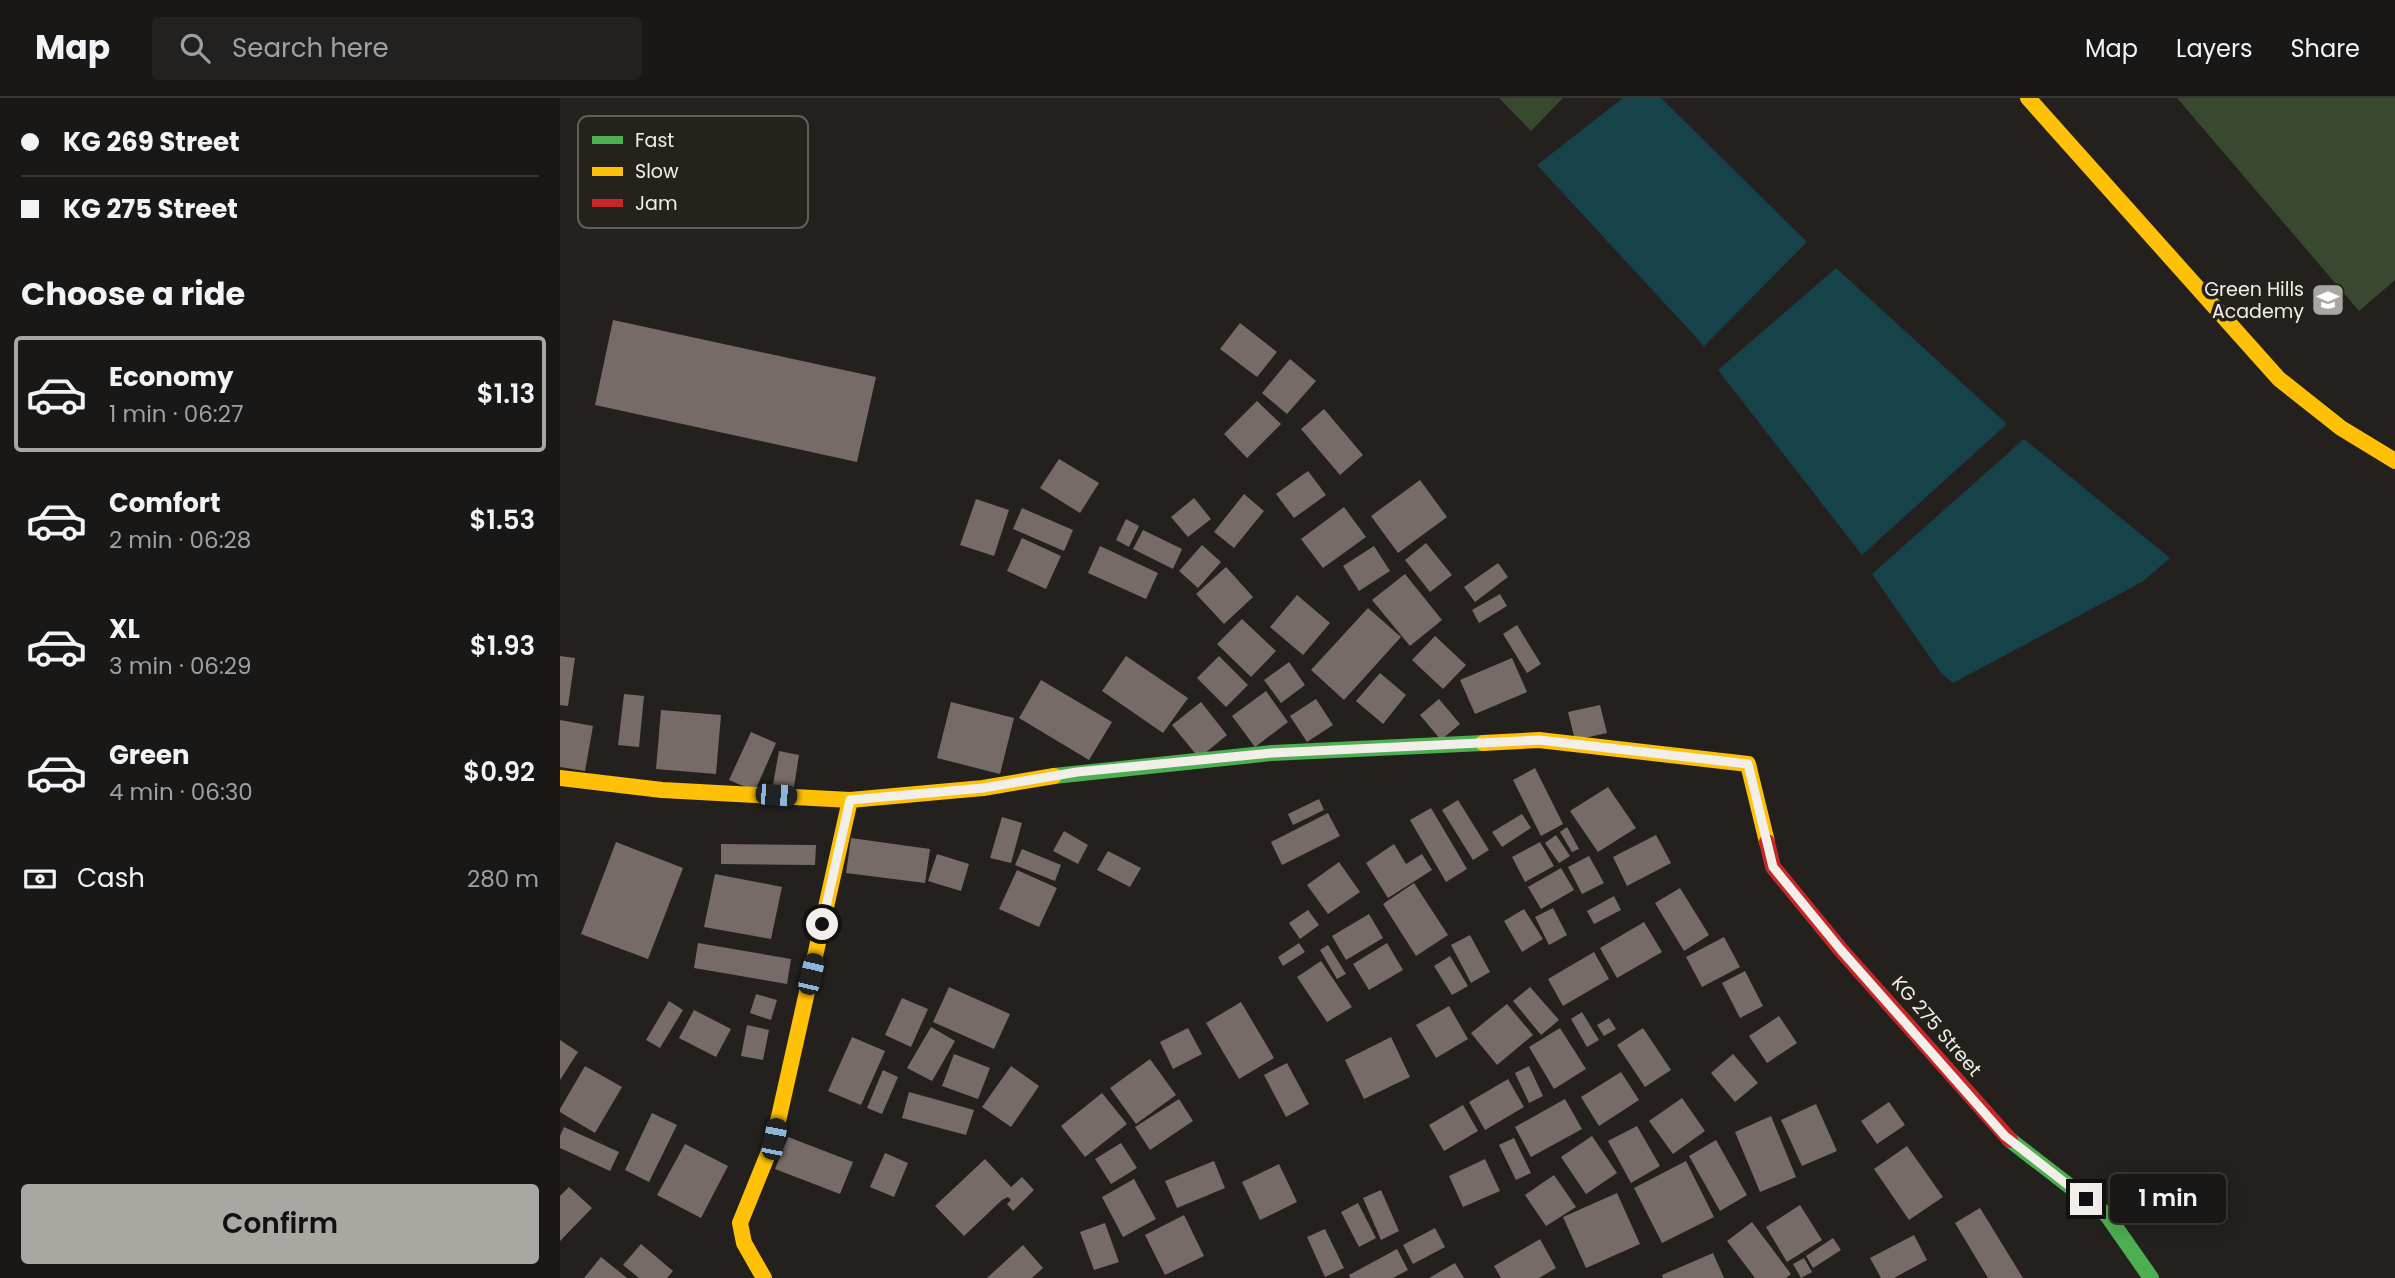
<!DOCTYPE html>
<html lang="en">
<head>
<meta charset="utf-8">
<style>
	body { margin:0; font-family:Poppins,sans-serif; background:#23211f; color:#f1f3f6; height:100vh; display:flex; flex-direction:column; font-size:26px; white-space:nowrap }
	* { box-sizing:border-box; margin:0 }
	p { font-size:23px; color:#9fa0a1 }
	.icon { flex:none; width:38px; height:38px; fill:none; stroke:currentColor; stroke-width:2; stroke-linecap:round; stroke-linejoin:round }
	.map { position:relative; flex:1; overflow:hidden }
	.panel { display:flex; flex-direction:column; background:#1a1816; width:560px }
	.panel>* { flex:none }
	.top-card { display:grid; align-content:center; height:154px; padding:0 21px; background:#1a1816 }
	.end { position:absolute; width:32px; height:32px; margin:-16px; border:9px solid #f2efeb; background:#111; box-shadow:0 0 0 4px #111 }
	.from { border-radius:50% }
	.bubble { position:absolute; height:49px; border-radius:7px; background:#1a1816; box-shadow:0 4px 18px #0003,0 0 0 2px #383735; font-size:23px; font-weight:600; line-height:49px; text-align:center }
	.car { position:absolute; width:21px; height:42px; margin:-21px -10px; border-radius:9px; box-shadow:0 0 5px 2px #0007; background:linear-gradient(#222 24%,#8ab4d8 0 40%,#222 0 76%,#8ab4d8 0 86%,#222 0) }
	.top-card b { display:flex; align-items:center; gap:24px; height:66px; font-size:26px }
	.top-card b+b { border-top:2px solid #383735 }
	.top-card i { width:18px; height:18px; background:#f1f3f6 }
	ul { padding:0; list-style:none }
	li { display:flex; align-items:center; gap:21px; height:116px; margin:0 14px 10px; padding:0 7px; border:4px solid transparent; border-radius:7px }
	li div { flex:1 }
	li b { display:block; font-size:26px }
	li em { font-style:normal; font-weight:600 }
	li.active { border-color:#aaa7a3 }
	li>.icon { width:63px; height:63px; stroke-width:1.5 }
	h2 { padding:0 21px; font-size:32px; line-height:84px }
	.pay { display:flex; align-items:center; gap:18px; height:77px; padding:0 21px; font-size:26px }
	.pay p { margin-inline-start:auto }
	.button { display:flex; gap:14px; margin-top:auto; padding:14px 21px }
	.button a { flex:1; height:80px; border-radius:7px; background:#aaa7a3; color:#111; font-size:28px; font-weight:600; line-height:80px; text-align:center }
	header { display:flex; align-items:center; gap:42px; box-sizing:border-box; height:98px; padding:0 35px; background:#1a1816; border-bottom:2px solid #383735 }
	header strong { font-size:33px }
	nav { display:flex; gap:38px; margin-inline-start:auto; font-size:24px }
	.search { width:490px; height:63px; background:#23211f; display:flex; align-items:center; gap:18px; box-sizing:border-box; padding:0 24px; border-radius:7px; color:#9fa0a1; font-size:26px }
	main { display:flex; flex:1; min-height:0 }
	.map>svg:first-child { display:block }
	.green { fill:#394930 }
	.water { fill:#16434a }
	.building { fill:#776b68 }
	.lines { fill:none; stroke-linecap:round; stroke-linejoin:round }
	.fast { stroke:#4caf50; stroke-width:16 }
	.slow { stroke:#ffc107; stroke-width:16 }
	.jam { stroke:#c62828; stroke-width:16 }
	.route { stroke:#f2efeb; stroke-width:9 }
	.labels { text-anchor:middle; stroke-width:7; stroke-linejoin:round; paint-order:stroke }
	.poi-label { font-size:19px; fill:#f2efeb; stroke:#25211b; text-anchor:end }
	.street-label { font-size:19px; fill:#f2efeb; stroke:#25211b }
	.key { fill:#25211b; stroke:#625f59; stroke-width:2 }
	.key-label { font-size:19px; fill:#f2efeb }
</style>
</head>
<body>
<header>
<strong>Map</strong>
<div class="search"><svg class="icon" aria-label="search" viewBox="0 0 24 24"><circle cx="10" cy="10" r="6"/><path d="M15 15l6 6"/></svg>Search here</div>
<nav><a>Map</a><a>Layers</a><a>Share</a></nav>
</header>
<main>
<section class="panel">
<div class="top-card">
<b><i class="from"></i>KG 269 Street</b>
<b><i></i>KG 275 Street</b>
</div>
<h2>Choose a ride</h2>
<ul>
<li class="active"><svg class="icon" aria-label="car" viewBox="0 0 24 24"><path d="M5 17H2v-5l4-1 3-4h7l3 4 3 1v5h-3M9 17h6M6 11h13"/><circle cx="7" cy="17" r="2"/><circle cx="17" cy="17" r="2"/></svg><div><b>Economy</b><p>1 min · 06:27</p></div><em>$1.13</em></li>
<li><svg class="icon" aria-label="car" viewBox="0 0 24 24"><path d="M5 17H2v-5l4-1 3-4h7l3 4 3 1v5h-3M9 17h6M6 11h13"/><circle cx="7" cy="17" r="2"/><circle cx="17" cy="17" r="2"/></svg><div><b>Comfort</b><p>2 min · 06:28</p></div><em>$1.53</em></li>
<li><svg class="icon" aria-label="car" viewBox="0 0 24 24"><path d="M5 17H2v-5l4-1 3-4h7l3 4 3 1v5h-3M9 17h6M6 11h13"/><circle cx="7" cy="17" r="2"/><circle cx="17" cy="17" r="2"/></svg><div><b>XL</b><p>3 min · 06:29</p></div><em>$1.93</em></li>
<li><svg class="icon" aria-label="car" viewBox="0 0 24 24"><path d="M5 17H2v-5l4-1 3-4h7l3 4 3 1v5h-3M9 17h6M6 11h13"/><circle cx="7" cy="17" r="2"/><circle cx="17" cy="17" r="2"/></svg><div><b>Green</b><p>4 min · 06:30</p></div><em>$0.92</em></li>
</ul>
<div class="pay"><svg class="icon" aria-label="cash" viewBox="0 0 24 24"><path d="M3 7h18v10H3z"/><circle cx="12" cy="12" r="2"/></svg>Cash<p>280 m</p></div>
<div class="button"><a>Confirm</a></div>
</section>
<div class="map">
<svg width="1835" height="1180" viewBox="0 0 1835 1180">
	<rect width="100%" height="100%" fill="#23201d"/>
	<!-- green -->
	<g class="green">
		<path d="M939,0H1003L971,33Z"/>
		<path d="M1617,0H1835V182L1799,213Z"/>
	</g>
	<!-- water -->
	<g class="water">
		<path d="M1063,0H1101L1247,144L1144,248L977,67Z"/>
		<path d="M1276,170L1447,326L1302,457L1158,272Z"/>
		<path d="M1464,341L1610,460L1582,484L1393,585L1381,575L1312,476Z"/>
	</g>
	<!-- building -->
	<g class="building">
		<path d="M53,222L316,279L297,364L35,307Z"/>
		<path d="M680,225L717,254L697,279L660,251Z"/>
		<path d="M730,261L756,283L727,316L702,295Z"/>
		<path d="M697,303L721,326L687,360L664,336Z"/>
		<path d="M764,311L803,357L780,377L741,331Z"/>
		<path d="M499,361L539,385L520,415L480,390Z"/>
		<path d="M748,373L766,397L734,420L716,396Z"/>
		<path d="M860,382L887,419L838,455L811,418Z"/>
		<path d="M684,396L704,413L674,450L654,434Z"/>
		<path d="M634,400L651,421L628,439L611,419Z"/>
		<path d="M416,401L449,412L434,458L400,447Z"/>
		<path d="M784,409L806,439L763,470L741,441Z"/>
		<path d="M462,410L513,432L504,453L453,431Z"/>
		<path d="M566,421L579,428L569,449L556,442Z"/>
		<path d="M583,432L622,451L613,471L573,451Z"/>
		<path d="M462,440L501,458L486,491L447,473Z"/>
		<path d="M866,445L892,477L870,494L845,462Z"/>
		<path d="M642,447L661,464L638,490L619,473Z"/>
		<path d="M540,448L598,475L586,501L528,475Z"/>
		<path d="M814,448L830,473L799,493L783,468Z"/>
		<path d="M938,465L948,479L915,504L904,489Z"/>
		<path d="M666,469L693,499L664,526L636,496Z"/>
		<path d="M845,476L882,522L850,548L812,502Z"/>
		<path d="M940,496L947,508L919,525L912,512Z"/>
		<path d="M737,497L770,525L743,557L710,529Z"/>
		<path d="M808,510L841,539L784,602L751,572Z"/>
		<path d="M682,521L716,553L691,579L657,546Z"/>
		<path d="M957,527L981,566L967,575L943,536Z"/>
		<path d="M875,538L906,567L883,591L852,562Z"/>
		<path d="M0,558L15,560L8,608L0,607Z"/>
		<path d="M566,558L628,600L603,635L542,593Z"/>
		<path d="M659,558L688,587L666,609L637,580Z"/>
		<path d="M952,560L967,594L915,616L900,582Z"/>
		<path d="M729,564L745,587L721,605L704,582Z"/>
		<path d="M820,575L846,597L823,626L796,603Z"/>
		<path d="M481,582L552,624L529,662L459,620Z"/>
		<path d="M706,593L728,624L695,649L672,618Z"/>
		<path d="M64,596L84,598L79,649L58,647Z"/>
		<path d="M756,601L773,627L747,644L730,618Z"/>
		<path d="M879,601L900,626L881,642L860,617Z"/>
		<path d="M391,604L454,620L440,676L377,660Z"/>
		<path d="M641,604L667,637L639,660L612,627Z"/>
		<path d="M1040,607L1047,635L1015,642L1008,614Z"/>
		<path d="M101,612L161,617L156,676L96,671Z"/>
		<path d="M0,622L33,628L25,673L0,669Z"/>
		<path d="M191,634L216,645L195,693L169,682Z"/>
		<path d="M219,653L239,657L233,695L212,692Z"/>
		<path d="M975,670L1003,726L981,738L953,682Z"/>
		<path d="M1048,689L1076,730L1038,754L1010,713Z"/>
		<path d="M759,701L764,712L733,727L728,716Z"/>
		<path d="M898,702L929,752L913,762L882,712Z"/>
		<path d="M871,710L907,771L886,784L850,722Z"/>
		<path d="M768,715L780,738L722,767L711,744Z"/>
		<path d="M962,716L971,730L942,749L932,734Z"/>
		<path d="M442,719L462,725L451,765L430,760Z"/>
		<path d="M1007,729L1019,751L1012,754L1000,734Z"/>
		<path d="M504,733L528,747L518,766L493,753Z"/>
		<path d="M996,737L1010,758L999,765L985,745Z"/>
		<path d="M1096,737L1111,765L1067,788L1053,759Z"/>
		<path d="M291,740L370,751L365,785L286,775Z"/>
		<path d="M56,744L123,770L88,861L21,836Z"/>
		<path d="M980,744L994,768L965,784L952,759Z"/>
		<path d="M161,746L256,747L255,767L161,766Z"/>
		<path d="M834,746L846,766L862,756L872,772L828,800L806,765Z"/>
		<path d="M462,751L501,767L495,783L455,767Z"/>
		<path d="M548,753L581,770L570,789L537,772Z"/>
		<path d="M377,756L409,766L401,793L368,783Z"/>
		<path d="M1029,758L1044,785L1022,796L1008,769Z"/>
		<path d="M779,764L800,794L768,816L747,787Z"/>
		<path d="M1001,770L1014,792L981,811L968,789Z"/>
		<path d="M457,772L497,790L479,829L439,811Z"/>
		<path d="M155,776L222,789L211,841L144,829Z"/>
		<path d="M854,785L888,837L856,858L823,806Z"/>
		<path d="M1120,790L1149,837L1124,853L1095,805Z"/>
		<path d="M1054,798L1061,812L1034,826L1027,813Z"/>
		<path d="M993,810L1007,837L989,847L975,819Z"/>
		<path d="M964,811L983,841L962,854L944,823Z"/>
		<path d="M748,812L759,827L740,841L729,825Z"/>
		<path d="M809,816L823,840L786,862L772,838Z"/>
		<path d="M1084,824L1102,854L1057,880L1040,850Z"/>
		<path d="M910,837L930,874L911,885L891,847Z"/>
		<path d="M1164,839L1180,869L1142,889L1126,859Z"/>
		<path d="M138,845L231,861L227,886L134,870Z"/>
		<path d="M739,845L745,854L723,868L718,859Z"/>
		<path d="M827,845L843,872L809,892L793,866Z"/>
		<path d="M768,847L786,876L777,881L760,852Z"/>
		<path d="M1034,854L1049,881L1003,908L988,881Z"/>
		<path d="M890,858L908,888L892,897L874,868Z"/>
		<path d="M761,863L792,909L767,924L737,879Z"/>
		<path d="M1185,873L1203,908L1180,920L1162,885Z"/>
		<path d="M389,889L450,916L434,951L373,924Z"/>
		<path d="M970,889L999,922L981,937L953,903Z"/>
		<path d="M196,896L217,902L211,922L190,915Z"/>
		<path d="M342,900L368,911L351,949L325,937Z"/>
		<path d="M109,903L123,912L100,950L86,942Z"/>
		<path d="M681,904L714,960L679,981L646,925Z"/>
		<path d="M947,906L973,937L937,967L911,935Z"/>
		<path d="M889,908L908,941L876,960L856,927Z"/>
		<path d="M134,912L171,931L156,959L119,940Z"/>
		<path d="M1022,914L1039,942L1027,949L1011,921Z"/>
		<path d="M1219,918L1237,945L1207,965L1189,938Z"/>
		<path d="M1049,920L1056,931L1044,938L1037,927Z"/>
		<path d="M187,927L209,932L203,962L181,958Z"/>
		<path d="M371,929L395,943L372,983L347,970Z"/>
		<path d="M628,930L642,956L613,971L600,944Z"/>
		<path d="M1000,930L1026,971L994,991L969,949Z"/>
		<path d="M1083,930L1111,972L1085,989L1057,947Z"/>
		<path d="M292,939L325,953L301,1007L268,993Z"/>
		<path d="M831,939L850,979L804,1001L785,962Z"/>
		<path d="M0,942L18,954L0,982Z"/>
		<path d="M394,956L430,970L418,1001L382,988Z"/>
		<path d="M1173,956L1198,985L1175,1004L1151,975Z"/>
		<path d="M590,961L616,997L576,1026L550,990Z"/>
		<path d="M727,965L749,1006L726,1019L704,977Z"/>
		<path d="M25,968L62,989L35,1035L0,1014V1011Z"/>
		<path d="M451,968L479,988L451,1029L422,1009Z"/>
		<path d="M969,968L983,998L969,1005L955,975Z"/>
		<path d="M323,972L338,979L322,1016L307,1010Z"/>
		<path d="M1061,974L1079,1002L1039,1028L1021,999Z"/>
		<path d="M948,981L964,1009L925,1032L909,1004Z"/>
		<path d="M349,994L414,1012L406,1037L342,1020Z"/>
		<path d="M542,995L567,1026L525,1059L501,1028Z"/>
		<path d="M1122,1000L1145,1033L1113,1056L1089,1023Z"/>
		<path d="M619,1001L633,1023L590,1052L575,1029Z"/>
		<path d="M1005,1001L1022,1031L971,1059L955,1029Z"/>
		<path d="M1329,1004L1345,1027L1317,1046L1301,1023Z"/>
		<path d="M1256,1006L1277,1053L1242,1068L1221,1022Z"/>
		<path d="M903,1007L918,1033L884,1053L869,1027Z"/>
		<path d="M92,1015L117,1027L89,1084L65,1072Z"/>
		<path d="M1211,1018L1236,1079L1200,1094L1175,1034Z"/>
		<path d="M1077,1028L1100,1068L1071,1085L1048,1043Z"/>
		<path d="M4,1029L59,1054L50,1073L0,1050V1038Z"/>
		<path d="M1032,1038L1057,1075L1026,1096L1001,1059Z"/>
		<path d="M228,1039L293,1064L280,1096L215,1071Z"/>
		<path d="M954,1040L971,1075L956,1082L939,1047Z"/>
		<path d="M1156,1042L1187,1097L1160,1113L1129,1058Z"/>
		<path d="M561,1045L577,1070L551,1086L535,1061Z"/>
		<path d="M125,1046L168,1068L141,1120L97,1097Z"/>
		<path d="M1347,1048L1383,1099L1349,1122L1314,1071Z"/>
		<path d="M325,1055L348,1065L334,1099L310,1089Z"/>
		<path d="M425,1061L451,1089L462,1079L474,1092L453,1113L447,1106L451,1102L448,1099L442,1102L404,1138L375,1108Z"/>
		<path d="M925,1061L940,1093L903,1109L889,1078Z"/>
		<path d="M654,1063L665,1090L617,1110L605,1083Z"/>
		<path d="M1126,1063L1154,1119L1102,1145L1074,1090Z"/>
		<path d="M719,1066L737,1104L700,1122L682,1084Z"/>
		<path d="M994,1077L1016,1109L986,1128L965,1097Z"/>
		<path d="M574,1081L596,1121L563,1139L542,1099Z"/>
		<path d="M9,1089L32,1110L0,1143V1098Z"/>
		<path d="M821,1092L839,1133L821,1142L803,1100Z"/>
		<path d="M1057,1095L1080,1146L1026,1170L1003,1119Z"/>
		<path d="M798,1105L816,1140L799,1149L781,1114Z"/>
		<path d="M1240,1107L1262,1142L1227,1164L1206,1129Z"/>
		<path d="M1420,1110L1463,1180H1428L1395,1125Z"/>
		<path d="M624,1117L644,1158L605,1177L585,1137Z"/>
		<path d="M1192,1124L1231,1176L1226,1180H1195L1167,1143Z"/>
		<path d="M545,1125L559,1164L534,1172L520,1134Z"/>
		<path d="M875,1130L885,1149L853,1166L843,1147Z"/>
		<path d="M765,1131L784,1170L765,1179L747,1139Z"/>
		<path d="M1354,1137L1367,1162L1334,1180H1321L1310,1160Z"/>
		<path d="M1273,1140L1281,1152L1253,1170L1246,1158Z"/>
		<path d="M980,1141L996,1170L979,1180H941L934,1168Z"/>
		<path d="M81,1146L113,1173L107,1180H79L63,1167Z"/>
		<path d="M463,1147L483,1170L472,1180H427Z"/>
		<path d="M837,1151L848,1172L833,1180H790L789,1177Z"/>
		<path d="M1153,1155L1164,1180H1103L1102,1177Z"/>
		<path d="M41,1159L67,1180H24Z"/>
		<path d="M1244,1160L1252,1174L1241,1180L1233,1166Z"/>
		<path d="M895,1165L904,1180H869Z"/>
	</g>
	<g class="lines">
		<!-- fast -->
		<g class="fast">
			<path d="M494,678L712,655L923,645"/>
			<path d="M1450,1042L1547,1117L1591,1180"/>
		</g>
		<!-- slow -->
		<g class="slow">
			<path d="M1468,0L1719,281L1781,330L1835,363"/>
			<path d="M923,645L979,642L1188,666L1207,744"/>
			<path d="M0,680L102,692L290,702L423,690L494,678"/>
			<path d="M204,1180L184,1145L180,1125L214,1041L290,702"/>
		</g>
		<!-- jam -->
		<path class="jam" d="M1207,744L1213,769L1281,852L1450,1042"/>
	</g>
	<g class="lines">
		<!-- route -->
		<path class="route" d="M262,826L290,702L423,690L517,674L712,655L979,642L1188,666L1213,769L1281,852L1445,1038L1526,1101"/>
	</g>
	<!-- icons -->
	<defs>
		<symbol id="school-square" viewBox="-11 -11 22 22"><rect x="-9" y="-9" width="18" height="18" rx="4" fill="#aaa7a3" stroke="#25211b"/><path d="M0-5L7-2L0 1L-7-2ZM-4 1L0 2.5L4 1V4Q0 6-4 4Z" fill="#fff"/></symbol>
	</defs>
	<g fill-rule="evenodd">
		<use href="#school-square" x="1749" y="183" width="38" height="38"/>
	</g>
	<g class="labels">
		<!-- poi labels -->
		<g class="poi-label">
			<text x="1744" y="198">Green Hills<tspan x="1744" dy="22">Academy</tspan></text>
		</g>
		<!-- street labels -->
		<g class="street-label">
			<text transform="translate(1377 928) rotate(49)" y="7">KG 275 Street</text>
		</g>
	</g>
	<!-- legend -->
	<rect x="18" y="18" width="230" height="112" rx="10" class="key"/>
	<rect x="32" y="38" width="31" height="8" fill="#4caf50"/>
	<rect x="32" y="69" width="31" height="9" fill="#ffc107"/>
	<rect x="32" y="101" width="31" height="8" fill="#c62828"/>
	<g class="key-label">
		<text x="75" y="49">Fast</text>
		<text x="75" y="80">Slow</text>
		<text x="75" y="112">Jam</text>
	</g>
</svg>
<i class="end from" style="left:262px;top:826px"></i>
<i class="end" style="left:1526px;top:1101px"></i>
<div class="bubble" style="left:1550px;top:1076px;width:116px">1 min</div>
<i class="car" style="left:216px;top:697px;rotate:94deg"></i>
<i class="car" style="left:251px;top:876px;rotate:13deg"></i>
<i class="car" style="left:214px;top:1041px;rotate:11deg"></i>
</div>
</main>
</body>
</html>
